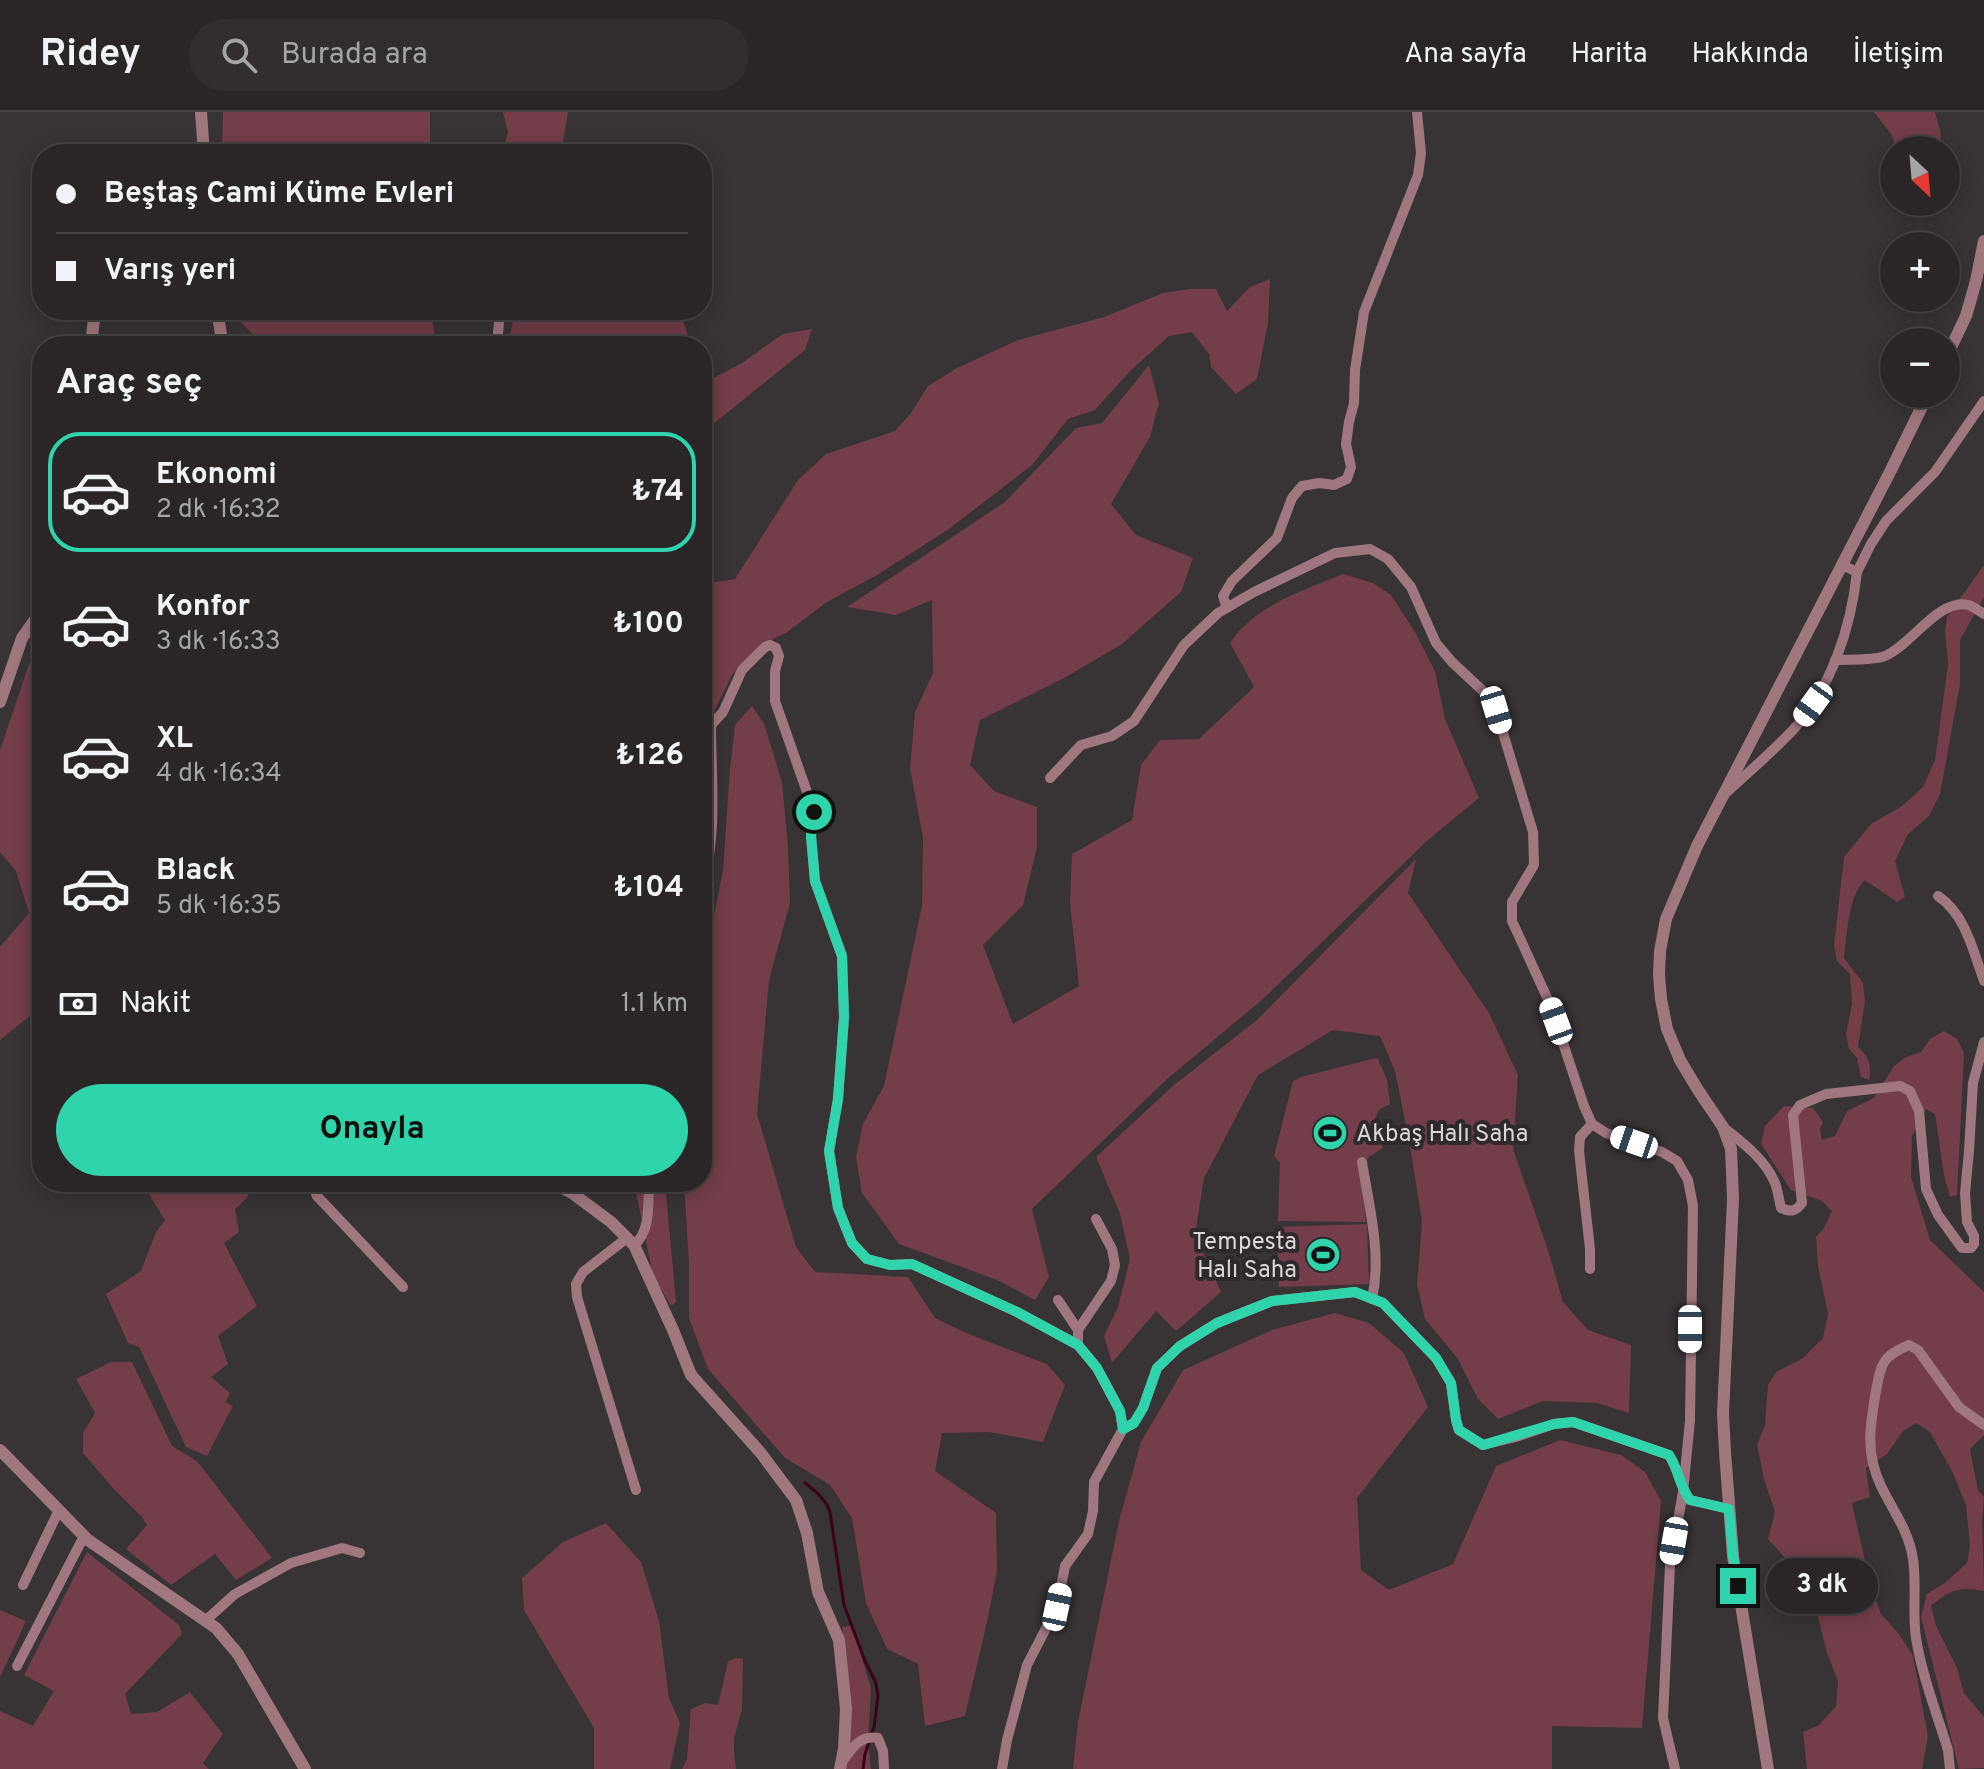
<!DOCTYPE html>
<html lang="tr">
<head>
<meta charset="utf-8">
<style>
	body { margin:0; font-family:Overpass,sans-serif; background:#322e2f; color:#f1f3f6; height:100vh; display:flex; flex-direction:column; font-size:30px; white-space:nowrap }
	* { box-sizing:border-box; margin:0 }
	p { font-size:26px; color:#a5a5a7 }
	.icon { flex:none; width:44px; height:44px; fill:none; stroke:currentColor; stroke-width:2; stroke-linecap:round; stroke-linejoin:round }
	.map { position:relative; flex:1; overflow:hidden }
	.panel { position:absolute; left:32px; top:224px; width:680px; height:856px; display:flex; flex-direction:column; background:#2a2627; border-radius:32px; box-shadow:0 4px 20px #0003,0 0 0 2px #464344 }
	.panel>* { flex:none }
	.top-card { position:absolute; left:32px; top:32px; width:680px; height:176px; border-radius:32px; box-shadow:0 4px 20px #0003,0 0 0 2px #464344; display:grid; align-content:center; height:176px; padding:0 24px; background:#2a2627 }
	.needle { width:52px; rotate:154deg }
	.buttons { position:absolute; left:1880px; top:24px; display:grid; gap:16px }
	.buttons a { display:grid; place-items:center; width:80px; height:80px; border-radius:50%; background:#2a2627; box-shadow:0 4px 20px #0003,0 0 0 2px #464344; font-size:40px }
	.end { position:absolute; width:36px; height:36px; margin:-18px; border:10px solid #2fd4aa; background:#111; box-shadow:0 0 0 4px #111 }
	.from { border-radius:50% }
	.bubble { position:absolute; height:56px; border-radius:28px; background:#2a2627; box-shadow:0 4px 20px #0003,0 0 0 2px #464344; font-size:26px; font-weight:700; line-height:56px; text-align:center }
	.car { position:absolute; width:24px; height:48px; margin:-24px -12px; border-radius:10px; box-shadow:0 0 6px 2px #0007; background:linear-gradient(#fff 24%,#345 0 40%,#fff 0 76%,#345 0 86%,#fff 0) }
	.top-card b { display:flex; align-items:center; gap:28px; height:76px; font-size:30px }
	.top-card b+b { border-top:2px solid #464344 }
	.top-card i { width:20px; height:20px; background:#f1f3f6 }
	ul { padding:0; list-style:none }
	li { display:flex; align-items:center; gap:24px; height:120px; margin:0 16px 12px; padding:0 8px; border:4px solid transparent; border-radius:32px }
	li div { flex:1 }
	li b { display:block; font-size:30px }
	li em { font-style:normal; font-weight:700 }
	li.selected { border-color:#2fd4aa }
	li>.icon { width:72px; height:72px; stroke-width:1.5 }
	h2 { padding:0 24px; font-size:36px; line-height:96px }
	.pay { display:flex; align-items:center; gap:20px; height:88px; padding:0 24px; font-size:30px }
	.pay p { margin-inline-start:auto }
	.button { display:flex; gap:16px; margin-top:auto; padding:16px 24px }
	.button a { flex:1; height:92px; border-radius:48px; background:#2fd4aa; color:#111; font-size:32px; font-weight:700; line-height:92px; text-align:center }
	header { display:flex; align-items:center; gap:48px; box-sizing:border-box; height:112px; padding:0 40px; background:#2a2627; border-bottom:2px solid #464344 }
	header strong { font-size:38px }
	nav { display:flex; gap:44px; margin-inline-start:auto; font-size:28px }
	.search { width:560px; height:72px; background:#322e2f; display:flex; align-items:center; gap:20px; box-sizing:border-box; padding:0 28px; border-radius:44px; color:#a5a5a7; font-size:30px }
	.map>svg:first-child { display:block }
	.green { fill:#733d4b }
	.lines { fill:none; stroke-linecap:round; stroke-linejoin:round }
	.stream { stroke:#3c0017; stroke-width:3 }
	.minor { stroke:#a07780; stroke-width:10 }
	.tertiary { stroke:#a07780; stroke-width:12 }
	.route { stroke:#2fd4aa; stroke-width:10 }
	.labels { text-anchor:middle; stroke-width:8; stroke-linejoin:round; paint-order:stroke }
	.poi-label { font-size:24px; fill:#dad6d7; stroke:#2e292a; text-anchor:start }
</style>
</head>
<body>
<header>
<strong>Ridey</strong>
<div class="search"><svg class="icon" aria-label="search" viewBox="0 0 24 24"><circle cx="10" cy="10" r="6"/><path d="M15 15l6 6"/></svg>Burada ara</div>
<nav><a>Ana sayfa</a><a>Harita</a><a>Hakkında</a><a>İletişim</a></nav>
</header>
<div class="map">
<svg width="1984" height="1657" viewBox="0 0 1984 1657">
	<rect width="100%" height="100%" fill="#383334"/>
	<!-- green -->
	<g class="green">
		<path d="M223,0H430V42H222Z"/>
		<path d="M503,0H568L561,42H502L508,20Z"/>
		<path d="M1874,0H1935L1941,22L1939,38H1896L1892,23Z"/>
		<path d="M1270,167L1268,211L1257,267L1236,282L1211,255L1209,242L1192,220L1169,224L1129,260L1095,298L1068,307L1032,353L949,417L877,463L827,490L786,521L759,534L732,563L714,599L705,611L702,725V463L710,471L735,467L798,368L826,342L895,319L911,301L928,274L957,256L1018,228L1104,205L1163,181L1190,177H1216L1227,199L1250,175Z"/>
		<path d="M233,198H430L437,234H264L240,209Z"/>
		<path d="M515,198H680L691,234H508Z"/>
		<path d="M812,217L805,238L702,321V272L742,251L783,222Z"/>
		<path d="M1149,253L1159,291L1150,325L1111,392L1136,423L1193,446L1181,480L1122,532L1066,565L980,608L970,653L994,679L1037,695V735L1023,793L983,833L1013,912L1079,874L1070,791L1072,742L1132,708L1141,653L1160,628L1199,627L1254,575L1230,531C1254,494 1304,478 1343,462L1373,471L1391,483L1415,520L1435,559L1445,607L1479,686L1429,727L1263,887L1166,968L1032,1097L1049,1165L1035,1188L997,1168L899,1132L862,1081L856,1045L863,1012L884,974L922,794L923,726L910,656L915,600L933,561L932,488L896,503L847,495L1005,390L1076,316L1102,311Z"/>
		<path d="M1984,453V485L1960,528V572L1940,682L1929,704L1908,722L1895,749L1905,785L1897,790L1865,768C1848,784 1847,823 1844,846L1863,871L1865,889L1858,935C1869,945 1872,954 1869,968L1861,965L1857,946L1849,937L1846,922L1852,892L1850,862L1837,849L1834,833L1844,745L1871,712L1902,694L1923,675L1935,648L1948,552L1945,519L1947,505Z"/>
		<path d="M42,524V894L0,928V835L29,801L16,759L0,740V638L34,537Z"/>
		<path d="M752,594L764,612L782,670L788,734L790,791L769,868L757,1002L796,1135L815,1160L908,1165L935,1206L966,1221L1047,1252L1065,1273L1043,1330L989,1320L942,1321L935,1359L996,1401L997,1459L987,1510L965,1604L925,1614L918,1552L887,1537L866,1491L852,1406L830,1373L785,1346L708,1257L689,1206V1152L684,1070H702V864L723,758L730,657L735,613Z"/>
		<path d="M1416,747L1408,781L1489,901L1518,963L1513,1037L1548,1138L1563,1190L1588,1218L1631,1233L1629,1301L1597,1291L1543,1289L1498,1307L1478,1287L1458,1247L1425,1207L1417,1173L1422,1109L1409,1028L1395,959L1380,924L1333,918L1258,963L1204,1066L1195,1123L1221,1180L1176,1219L1156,1199L1112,1251L1104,1224L1118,1195L1130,1147L1120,1102L1096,1045L1174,973L1257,908Z"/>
		<path d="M1944,919L1957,927L1964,941L1957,1083L1950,1085L1944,1063L1935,1002L1926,997L1912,1024L1911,1065L1930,1128L1984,1180V1323L1970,1337L1978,1378L1984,1385L1982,1407L1984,1479C1960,1474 1949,1478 1931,1494L1936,1514L1957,1556L1964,1581L1984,1605V1656L1959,1657L1921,1505L1927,1482L1946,1470L1967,1451L1970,1434L1966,1393L1953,1361L1930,1320L1916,1311L1903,1319L1887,1342L1866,1356L1870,1385L1852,1391L1870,1471L1881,1502L1899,1522L1913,1544L1928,1624L1922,1657H1807L1803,1620L1819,1613L1836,1594L1838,1569L1827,1541L1815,1493L1813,1457L1786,1447L1768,1427L1775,1400L1764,1367L1757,1333L1765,1313L1768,1273L1776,1260L1803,1246L1823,1226L1828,1202L1818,1154L1816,1125L1824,1116L1832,1099L1822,1089L1791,1078L1761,1032L1765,1014L1784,994L1813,996L1823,1010L1820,1017L1822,1028L1835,1024L1847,999L1874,986L1894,954L1906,945L1921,940L1930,927Z"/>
		<path d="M1376,946L1378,947L1387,968L1390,992L1380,997L1375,1006L1383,1036L1369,1045L1361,1054L1366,1110L1278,1109L1280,1051L1274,1044L1293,969L1301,965Z"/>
		<path d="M141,1070H256L246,1087L235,1097L239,1120L224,1131L257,1194L218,1224L228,1252L211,1265L230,1281L226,1290L233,1294L207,1344L186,1335L139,1235L128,1231L106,1182L141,1159L156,1120L165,1108Z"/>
		<path d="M636,1070H665L676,1190L671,1194L653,1163L637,1085Z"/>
		<path d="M1367,1112L1369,1172L1279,1175L1277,1115Z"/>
		<path d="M1335,1201L1369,1211L1404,1241L1428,1295L1357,1386L1361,1458L1389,1478L1453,1452L1496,1354L1560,1328L1621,1343L1645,1360L1661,1389L1642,1616L1552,1614V1657H1073L1078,1610L1119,1409L1141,1330L1183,1258L1272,1218Z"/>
		<path d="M111,1250H132L172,1334L197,1349L272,1446L236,1468L215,1442L171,1473L126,1437L147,1413L142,1405L112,1375L83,1341V1321L95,1301L76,1267Z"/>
		<path d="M606,1411L641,1450L659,1509L669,1586L680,1611L670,1657H594V1616L524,1498L522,1466L563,1430Z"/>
		<path d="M87,1440L179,1513L182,1522L125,1582L131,1602L157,1600L190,1580L223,1622L203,1651L209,1657H0V1599L33,1614L54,1579L24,1563Z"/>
		<path d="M0,1498L26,1509L0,1565Z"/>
		<path d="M852,1514L871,1576L868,1629L871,1657H844L847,1547L842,1515Z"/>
		<path d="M736,1546L743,1547L742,1597L734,1626V1641L736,1657H682L687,1647L691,1597L705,1591L718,1593L728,1549Z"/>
	</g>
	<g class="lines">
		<!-- stream -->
		<path class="stream" d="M805,1371C815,1379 826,1387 830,1400L844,1493L865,1549L876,1571L878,1584L874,1615L865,1642L863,1657"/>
		<!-- minor -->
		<g class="minor">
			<path d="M222,226L233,234"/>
			<path d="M497,234L500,198"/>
			<path d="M1857,460L1871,432L1886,409L1935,360L1984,289"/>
			<path d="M1227,496L1223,484L1232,469L1277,426L1292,386L1302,374L1319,371L1334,373L1347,367L1351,355L1346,332L1349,310L1354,291L1355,258L1364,200L1418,63L1421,41L1417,0"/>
			<path d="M1835,548C1850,547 1871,549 1885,544C1911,533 1939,486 1968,493C1973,494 1979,499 1984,502"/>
			<path d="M1050,666L1081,633L1112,624L1134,609L1184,533L1218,501L1254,480L1335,441L1370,437L1388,447L1411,475L1436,531L1452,550L1482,578L1496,598L1533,720L1534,753L1512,790V809L1550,892L1584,994L1592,1012L1606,1021L1662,1040L1677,1049L1688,1068L1693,1094L1690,1308L1683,1380L1670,1453L1663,1606L1675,1657"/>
			<path d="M1728,679C1750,659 1772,640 1792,619C1831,577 1851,516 1857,460L1842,453"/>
			<path d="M702,775C718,723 711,666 711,613L723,600L742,558L765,535L770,533L776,536L779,544L775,559V589L814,700L811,724L815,769L842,844L844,905L838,987L829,1039L838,1096L852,1131L867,1147L890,1153L912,1152L1017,1200L1078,1233L1097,1256L1120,1299L1123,1317L1094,1370L1093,1399L1088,1422L1065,1454L1057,1495L1027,1553L1007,1628L1002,1657"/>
			<path d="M1938,784C1966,803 1973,839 1984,869"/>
			<path d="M1723,1015C1743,1031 1765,1047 1775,1071C1778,1079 1779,1088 1781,1096C1791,1100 1795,1100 1802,1091L1793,1003L1800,993L1826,982L1900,974L1910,979L1919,999L1926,1077L1938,1103L1962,1136H1971L1974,1132V1124L1967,1110L1965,1081L1969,1039L1973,971L1984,930"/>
			<path d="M1362,1050C1369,1094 1382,1142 1372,1187"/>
			<path d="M312,1070L317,1084L403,1175"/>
			<path d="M627,1126L583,1160L576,1172L577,1185L636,1378"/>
			<path d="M634,1133C651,1120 648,1090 649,1070"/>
			<path d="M1590,1157V1137L1579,1039L1580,1025L1592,1012"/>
			<path d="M1058,1188L1078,1218"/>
			<path d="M1078,1233V1218L1111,1169L1115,1153L1112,1137L1096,1107"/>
			<path d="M1123,1317L1134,1311L1143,1296L1157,1256L1180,1234L1217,1211L1272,1189L1355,1180L1383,1191L1436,1246L1451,1271L1456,1308L1459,1318L1483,1333L1516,1325L1554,1312L1573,1310L1669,1343C1679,1358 1679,1374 1690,1388L1729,1397"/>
			<path d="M23,1473L59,1398"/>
			<path d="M205,1509L235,1482L291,1451L342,1436L360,1441"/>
			<path d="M17,1554L84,1424"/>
			<path d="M843,1649C852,1636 860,1623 878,1626L883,1639L884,1657"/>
			<path d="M1950,1657L1948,1638C1937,1602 1922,1564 1916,1526C1912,1500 1917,1473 1913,1447C1909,1419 1893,1399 1881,1374C1865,1341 1870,1313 1876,1279C1881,1252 1882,1244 1909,1233L1918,1238L1959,1295L1984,1313"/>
		</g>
		<!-- tertiary -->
		<g class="tertiary">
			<path d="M201,0L204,42"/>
			<path d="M217,198L223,234"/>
			<path d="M91,234L95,198"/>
			<path d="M1946,246L1966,204L1976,169L1984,129"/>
			<path d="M0,590L22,526L42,498"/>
			<path d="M551,1070L572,1081L611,1110L634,1133L673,1218L691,1263L760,1340L796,1388L807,1421L818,1480L839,1528L846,1597L844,1636L840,1657"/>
			<path d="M0,1338L88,1428L216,1516L238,1542L305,1657"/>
			<path d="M1768,1657L1733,1444L1725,1340L1723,1302L1733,1087L1731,1037L1723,1015L1698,978L1680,948L1667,917L1661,887L1659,863L1660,839L1666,807L1697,734L1891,358L1928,282"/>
		</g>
	</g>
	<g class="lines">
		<!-- route -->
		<path class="route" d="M814,700L811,724L815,769L842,844L844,905L838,987L829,1039L838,1096L852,1131L867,1147L890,1153L912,1152L1017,1200L1078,1233L1097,1256L1120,1299L1123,1317L1134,1311L1143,1296L1157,1256L1180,1234L1217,1211L1272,1189L1355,1180L1383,1191L1436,1246L1451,1271L1456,1308L1459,1318L1483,1333L1554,1312L1573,1310L1669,1343C1679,1358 1679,1374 1690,1388L1729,1397L1733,1444L1738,1474"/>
	</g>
	<!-- icons -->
	<defs>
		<symbol id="stadium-disc" viewBox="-11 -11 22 22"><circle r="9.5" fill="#2fd4aa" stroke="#2e292a"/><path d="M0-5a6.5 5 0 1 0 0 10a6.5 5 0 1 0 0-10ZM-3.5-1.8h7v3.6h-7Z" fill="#111"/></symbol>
	</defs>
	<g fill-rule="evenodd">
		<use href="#stadium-disc" x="1310" y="1001" width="40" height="40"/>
		<use href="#stadium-disc" x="1303" y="1123" width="40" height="40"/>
	</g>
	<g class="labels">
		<!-- poi labels -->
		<g class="poi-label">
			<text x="1356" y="1029">Akbaş Halı Saha</text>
			<text x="1297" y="1137" text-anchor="end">Tempesta<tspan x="1297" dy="28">Halı Saha</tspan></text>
		</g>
	</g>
</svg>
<div class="buttons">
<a><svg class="needle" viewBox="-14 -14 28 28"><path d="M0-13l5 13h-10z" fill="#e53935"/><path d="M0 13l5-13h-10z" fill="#a5a5a7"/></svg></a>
<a>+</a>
<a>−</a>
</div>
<i class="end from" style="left:814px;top:700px"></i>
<i class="end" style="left:1738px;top:1474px"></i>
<div class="bubble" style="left:1766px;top:1446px;width:112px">3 dk</div>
<i class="car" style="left:1813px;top:592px;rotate:216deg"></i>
<i class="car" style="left:1496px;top:598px;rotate:163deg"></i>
<i class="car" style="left:1556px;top:909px;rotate:340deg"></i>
<i class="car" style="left:1634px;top:1030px;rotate:289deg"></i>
<i class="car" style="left:1690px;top:1217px;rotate:180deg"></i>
<i class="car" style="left:1674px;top:1429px;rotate:190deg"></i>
<i class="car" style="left:1057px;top:1495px;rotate:12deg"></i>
<div class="top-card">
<b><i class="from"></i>Beştaş Cami Küme Evleri</b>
<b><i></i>Varış yeri</b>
</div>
<section class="panel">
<h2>Araç seç</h2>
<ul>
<li class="selected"><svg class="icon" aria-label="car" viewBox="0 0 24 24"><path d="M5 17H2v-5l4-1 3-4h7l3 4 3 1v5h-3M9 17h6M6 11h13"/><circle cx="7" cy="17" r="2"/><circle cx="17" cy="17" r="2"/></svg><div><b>Ekonomi</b><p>2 dk · 16:32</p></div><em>₺74</em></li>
<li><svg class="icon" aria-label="car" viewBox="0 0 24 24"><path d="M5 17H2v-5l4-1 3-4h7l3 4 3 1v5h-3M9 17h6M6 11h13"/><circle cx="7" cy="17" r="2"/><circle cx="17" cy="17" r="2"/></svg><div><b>Konfor</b><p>3 dk · 16:33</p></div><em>₺100</em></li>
<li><svg class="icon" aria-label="car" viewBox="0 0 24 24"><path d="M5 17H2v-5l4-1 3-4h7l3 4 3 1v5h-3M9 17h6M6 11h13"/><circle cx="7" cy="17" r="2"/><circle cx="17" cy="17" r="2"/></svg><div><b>XL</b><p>4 dk · 16:34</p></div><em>₺126</em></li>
<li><svg class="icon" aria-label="car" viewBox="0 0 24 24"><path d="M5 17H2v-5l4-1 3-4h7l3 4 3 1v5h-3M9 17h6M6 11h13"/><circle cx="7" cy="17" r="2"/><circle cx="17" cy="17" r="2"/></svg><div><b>Black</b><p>5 dk · 16:35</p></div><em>₺104</em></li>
</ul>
<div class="pay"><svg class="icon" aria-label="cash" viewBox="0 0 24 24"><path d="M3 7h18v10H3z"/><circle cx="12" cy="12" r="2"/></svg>Nakit<p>1.1 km</p></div>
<div class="button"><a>Onayla</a></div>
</section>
</div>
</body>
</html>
